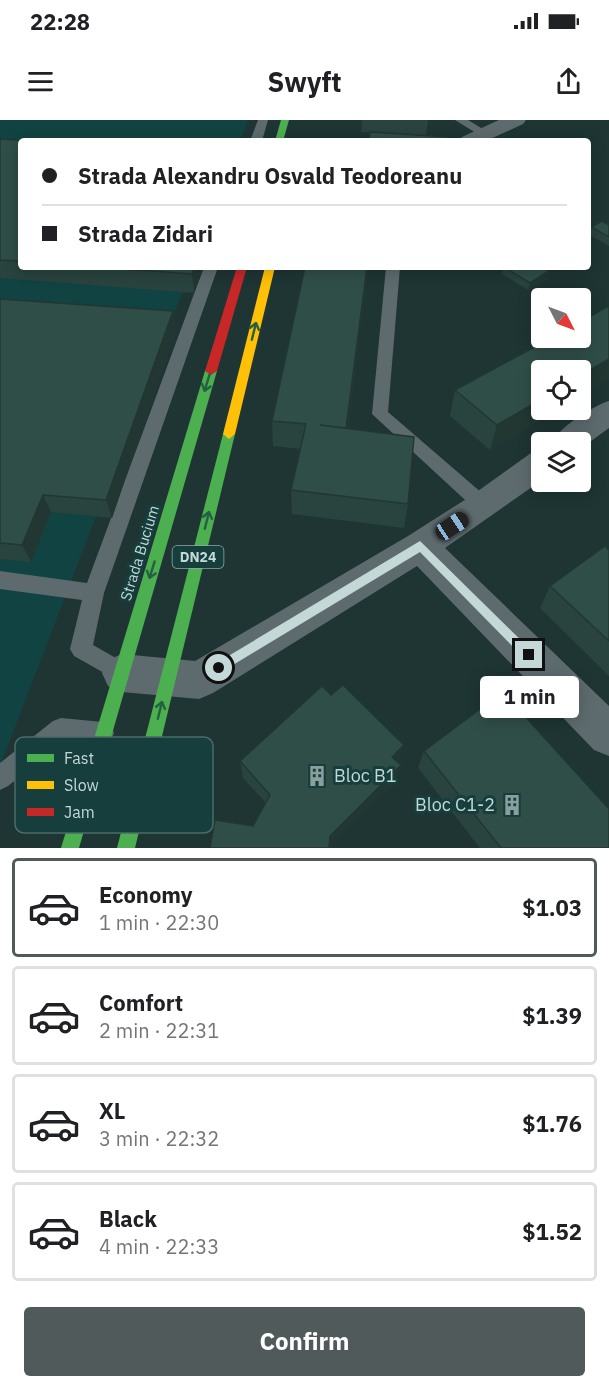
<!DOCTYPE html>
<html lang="en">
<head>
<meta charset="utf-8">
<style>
	body { margin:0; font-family:"IBM Plex Sans",sans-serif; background:#f2f2f2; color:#202124; height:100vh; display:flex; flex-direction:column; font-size:22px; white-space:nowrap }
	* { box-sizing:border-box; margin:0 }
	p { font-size:20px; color:#757577 }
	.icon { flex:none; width:33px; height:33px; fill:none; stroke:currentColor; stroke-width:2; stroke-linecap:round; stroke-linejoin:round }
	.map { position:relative; height:728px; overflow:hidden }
	.panel { display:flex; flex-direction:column; background:#fff; flex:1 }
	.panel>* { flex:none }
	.top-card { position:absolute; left:18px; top:18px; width:573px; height:132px; border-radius:6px; box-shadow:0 3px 15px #0003; display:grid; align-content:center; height:132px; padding:0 24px; background:#fff }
	.needle { width:39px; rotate:132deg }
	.buttons { position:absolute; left:531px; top:168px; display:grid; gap:12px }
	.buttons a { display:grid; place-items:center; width:60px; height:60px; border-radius:6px; background:#fff; box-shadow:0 3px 15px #0003; font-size:30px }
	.end { position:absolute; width:27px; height:27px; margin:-14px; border:8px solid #c4d9d7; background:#111; box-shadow:0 0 0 3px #111 }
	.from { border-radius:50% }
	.bubble { position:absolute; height:42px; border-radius:6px; background:#fff; box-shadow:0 3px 15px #0003; font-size:20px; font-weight:700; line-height:42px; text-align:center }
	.car { position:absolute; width:18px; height:36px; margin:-18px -9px; border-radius:8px; box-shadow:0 0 4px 2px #0007; background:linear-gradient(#222 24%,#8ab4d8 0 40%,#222 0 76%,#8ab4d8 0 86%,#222 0) }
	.top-card b { display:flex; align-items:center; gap:21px; height:57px; font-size:22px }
	.top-card b+b { border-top:2px solid #e0e0e0 }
	.top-card i { width:15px; height:15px; background:#202124 }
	ul { padding:10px 0 0; list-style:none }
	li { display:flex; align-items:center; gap:18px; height:99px; margin:0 12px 9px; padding:0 12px; border:3px solid #e0e0e0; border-radius:6px }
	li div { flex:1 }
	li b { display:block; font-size:22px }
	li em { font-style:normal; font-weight:700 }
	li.active { border-color:#505a5b }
	li>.icon { width:54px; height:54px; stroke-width:1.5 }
	.action { display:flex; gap:12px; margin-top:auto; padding:12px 24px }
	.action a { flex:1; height:69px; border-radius:6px; background:#505a5b; color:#fff; font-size:24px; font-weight:700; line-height:69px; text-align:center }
	.status { display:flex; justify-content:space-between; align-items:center; height:42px; padding:0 30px; background:#fff; direction:ltr }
	.status svg { height:16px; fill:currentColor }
	header { display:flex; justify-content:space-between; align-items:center; height:78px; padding:0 24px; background:#fff; font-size:27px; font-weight:700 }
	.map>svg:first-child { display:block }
	.built { fill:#104341 }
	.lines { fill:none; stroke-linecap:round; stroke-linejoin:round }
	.lane { fill:#5e6b6e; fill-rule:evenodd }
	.street { fill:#5e6b6e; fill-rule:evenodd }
	.fast { fill:#4caf50; fill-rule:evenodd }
	.slow { fill:#ffc107; fill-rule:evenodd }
	.jam { fill:#c62828; fill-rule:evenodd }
	.wall { fill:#29433e }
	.shaded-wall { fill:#223732 }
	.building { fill:#304e48; stroke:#223732; stroke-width:1.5 }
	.oneway { stroke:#266042 }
	.route { fill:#c4d9d7 }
	.labels { text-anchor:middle; stroke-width:6; stroke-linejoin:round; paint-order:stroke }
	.shield { fill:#153e3c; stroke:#90aaa8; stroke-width:1.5 }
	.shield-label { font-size:14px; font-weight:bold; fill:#c4d9d7 }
	.street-label { font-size:15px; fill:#c4d9d7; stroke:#153e3c }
	.near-poi-label { font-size:18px; fill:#c4d9d7; stroke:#153e3c; text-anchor:start }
	.key { fill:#153e3c; stroke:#4a6c6a; stroke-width:1.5 }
	.key-label { font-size:16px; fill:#c4d9d7 }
</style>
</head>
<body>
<div class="status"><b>22:28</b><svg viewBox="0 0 49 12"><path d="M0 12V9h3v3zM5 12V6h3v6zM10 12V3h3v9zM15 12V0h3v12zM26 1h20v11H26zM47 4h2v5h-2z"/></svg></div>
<header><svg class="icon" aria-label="menu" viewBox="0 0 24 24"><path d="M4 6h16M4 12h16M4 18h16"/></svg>Swyft<svg class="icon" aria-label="share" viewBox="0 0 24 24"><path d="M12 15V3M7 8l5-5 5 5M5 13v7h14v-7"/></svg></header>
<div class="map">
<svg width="609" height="728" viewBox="0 0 609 728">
	<rect width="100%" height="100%" fill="#1e3534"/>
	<!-- built -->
	<path class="built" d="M0,0H248L240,21H21V147H192L0,646Z"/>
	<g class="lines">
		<!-- lane -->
		<g class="lane">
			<path d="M258,0H268L262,21H250Z"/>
			<path d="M455,0H468L491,14L489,16H481Z"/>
			<path d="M204,147H218L104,473L93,525L130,546L133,553L130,560L122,563L74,536L70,529L82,480L0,469V451L87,463Z"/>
			<path d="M386,147H400L388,292L490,380L492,385L490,390L483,392L476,390L372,294Z"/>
			<path d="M61,598L103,602L111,605L114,613L111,621L103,624L65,621L8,666L0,670V643L53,601Z"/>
		</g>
		<!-- street -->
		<g class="street">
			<path d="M499,0H526L523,4L486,21H459L462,17Z"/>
			<path d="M609,281V308L580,329V322H553C559,307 593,286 609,281Z"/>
			<path d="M542,330V360L445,428L609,586V636L594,630L417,446L213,573L199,579L122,572L108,566L102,553L108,540L122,534L195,541L408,416L471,376L531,333Z"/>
		</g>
		<!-- fast -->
		<g class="fast">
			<path d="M281,0H289L283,21H275Z"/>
			<path d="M211,247L217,251L79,728H61L205,251Z"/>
			<path d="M229,309L235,314L135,728H117L223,314Z"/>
		</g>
		<!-- slow -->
		<path class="slow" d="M265,147H275L235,314L229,319L223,314Z"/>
		<!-- jam -->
		<path class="jam" d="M237,147H247L217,251L211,255L205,251Z"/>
	</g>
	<!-- wall -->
	<g class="wall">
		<path d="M362,0H428L426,16L361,12Z"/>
		<path d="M0,19L21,21V147H204L194,173L0,158Z"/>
		<path d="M609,105V126L588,114L591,107Z"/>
		<path d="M368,147L348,309L408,384L404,408L292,394L291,370L300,329L273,326L272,301Z"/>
		<path d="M503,147L549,151L547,159L528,170L502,154Z"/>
		<path d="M0,179L173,191L176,210L112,398L51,392L31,442L0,439Z"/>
		<path d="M609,186V258L580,275L542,290H557L490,330L450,296L455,270Z"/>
		<path d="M609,430V556L540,488L550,466Z"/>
		<path d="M424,631L609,728H480L418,648Z"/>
		<path d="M240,641L399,643L396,662L253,706L266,683L243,658Z"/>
	</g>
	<!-- shaded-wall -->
	<g class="shaded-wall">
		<path d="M195,147H204L194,173L192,154Z"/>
		<path d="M367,147H368L345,333L346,308Z"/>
		<path d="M549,151L547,159L528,170L530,163Z"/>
		<path d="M173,191L176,210L112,398L106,380Z"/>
		<path d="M609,239V258L580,275V256Z"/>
		<path d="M542,279V290H557L490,330L497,305Z"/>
		<path d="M43,375L51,392L31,442L22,425Z"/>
		<path d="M404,625L399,643L392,637Z"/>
		<path d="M401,645L396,662L331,728H329L330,716Z"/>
	</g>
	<!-- building -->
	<g class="building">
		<path d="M370,12L447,17V21H369Z"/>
		<path d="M0,19L35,21H21V141L0,140Z"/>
		<path d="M602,101L609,105V117L591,107Z"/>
		<path d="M97,147H195L192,154Z"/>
		<path d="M305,147H367L346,308L320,305L414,317L408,384L291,370L306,304L272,301Z"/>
		<path d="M504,147H542L549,151L530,163Z"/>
		<path d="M0,179L173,191L106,380L43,375L22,425L0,423Z"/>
		<path d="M609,186V239L580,256V250H542V279L497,305L455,270L551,218H580V202Z"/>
		<path d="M605,426L609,430V521L550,466Z"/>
		<path d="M343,565L404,625L392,637L401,645L330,716L329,728H210L215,700L253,706L270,675L240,641L322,566L331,575Z"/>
		<path d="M503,572L609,689V728H501L424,631Z"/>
	</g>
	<!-- one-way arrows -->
	<defs><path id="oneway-shaft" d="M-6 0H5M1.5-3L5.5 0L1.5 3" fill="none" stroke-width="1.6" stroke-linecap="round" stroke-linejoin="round" transform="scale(1.5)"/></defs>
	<g class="oneway">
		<use href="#oneway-shaft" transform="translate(254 211) rotate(-76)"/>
		<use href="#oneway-shaft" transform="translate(207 263) rotate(107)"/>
		<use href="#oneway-shaft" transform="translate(207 400) rotate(-76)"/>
		<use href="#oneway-shaft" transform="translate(152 450) rotate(107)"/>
		<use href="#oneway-shaft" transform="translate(160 590) rotate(-76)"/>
	</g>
	<!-- route -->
	<path class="route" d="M420,421L533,532V539H525L420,432L223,551H215V544Z"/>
	<!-- icons -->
	<defs>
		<symbol id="building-bare" viewBox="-9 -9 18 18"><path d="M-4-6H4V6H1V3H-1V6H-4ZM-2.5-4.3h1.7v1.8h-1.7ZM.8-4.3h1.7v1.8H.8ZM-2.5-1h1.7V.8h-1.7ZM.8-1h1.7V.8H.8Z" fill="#8aa09e" stroke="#153e3c" stroke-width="2.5" paint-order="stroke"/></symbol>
	</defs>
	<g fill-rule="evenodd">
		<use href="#building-bare" x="302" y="641" width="30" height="30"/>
		<use href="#building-bare" x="497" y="670" width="30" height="30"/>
	</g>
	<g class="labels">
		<!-- shield labels -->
		<rect class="shield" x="172.5" y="426" width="51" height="22" rx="4.5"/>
		<g class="shield-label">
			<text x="198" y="442">DN24</text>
		</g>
		<!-- street labels -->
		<g class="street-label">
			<text transform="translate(140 433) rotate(-73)" y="5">Strada Bucium</text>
		</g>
		<!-- near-poi labels -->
		<g class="near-poi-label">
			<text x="334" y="662">Bloc B1</text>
			<text x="495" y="691" text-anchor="end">Bloc C1-2</text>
		</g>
	</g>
	<!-- legend -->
	<rect x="15" y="617" width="198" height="96" rx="9" class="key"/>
	<rect x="27" y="634" width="27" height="8" fill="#4caf50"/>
	<rect x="27" y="661" width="27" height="8" fill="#ffc107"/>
	<rect x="27" y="688" width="27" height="8" fill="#c62828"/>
	<g class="key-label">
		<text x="64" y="644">Fast</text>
		<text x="64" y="671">Slow</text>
		<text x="64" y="698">Jam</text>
	</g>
</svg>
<div class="buttons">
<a><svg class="needle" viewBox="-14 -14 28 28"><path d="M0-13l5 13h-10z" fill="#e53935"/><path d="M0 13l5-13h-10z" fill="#757577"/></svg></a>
<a><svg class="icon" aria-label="locate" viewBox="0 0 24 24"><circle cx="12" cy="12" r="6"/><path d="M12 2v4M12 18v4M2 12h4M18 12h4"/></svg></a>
<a><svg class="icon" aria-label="layers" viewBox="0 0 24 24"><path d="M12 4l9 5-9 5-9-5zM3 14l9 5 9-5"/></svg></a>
</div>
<i class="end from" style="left:219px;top:548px"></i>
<i class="end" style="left:529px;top:535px"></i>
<div class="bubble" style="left:480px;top:556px;width:99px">1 min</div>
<i class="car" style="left:452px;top:406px;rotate:57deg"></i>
<div class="top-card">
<b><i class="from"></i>Strada Alexandru Osvald Teodoreanu</b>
<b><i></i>Strada Zidari</b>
</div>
</div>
<section class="panel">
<ul>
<li class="active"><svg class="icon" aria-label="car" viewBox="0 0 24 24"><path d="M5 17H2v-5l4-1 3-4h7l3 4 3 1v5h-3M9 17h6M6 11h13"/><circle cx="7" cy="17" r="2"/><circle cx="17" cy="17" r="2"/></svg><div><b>Economy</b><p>1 min · 22:30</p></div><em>$1.03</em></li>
<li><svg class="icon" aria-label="car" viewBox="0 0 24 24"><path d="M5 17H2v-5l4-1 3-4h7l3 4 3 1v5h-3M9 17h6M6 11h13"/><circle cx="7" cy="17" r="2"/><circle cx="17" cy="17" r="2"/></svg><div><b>Comfort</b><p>2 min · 22:31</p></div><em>$1.39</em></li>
<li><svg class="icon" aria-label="car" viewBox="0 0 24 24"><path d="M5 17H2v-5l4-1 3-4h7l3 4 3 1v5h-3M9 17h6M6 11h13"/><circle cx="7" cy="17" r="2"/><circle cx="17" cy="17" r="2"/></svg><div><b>XL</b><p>3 min · 22:32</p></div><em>$1.76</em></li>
<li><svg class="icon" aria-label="car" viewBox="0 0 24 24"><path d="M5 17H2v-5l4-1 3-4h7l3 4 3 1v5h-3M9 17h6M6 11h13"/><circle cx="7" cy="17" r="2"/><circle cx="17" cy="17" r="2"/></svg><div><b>Black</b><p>4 min · 22:33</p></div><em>$1.52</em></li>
</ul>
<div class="action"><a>Confirm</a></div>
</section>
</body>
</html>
